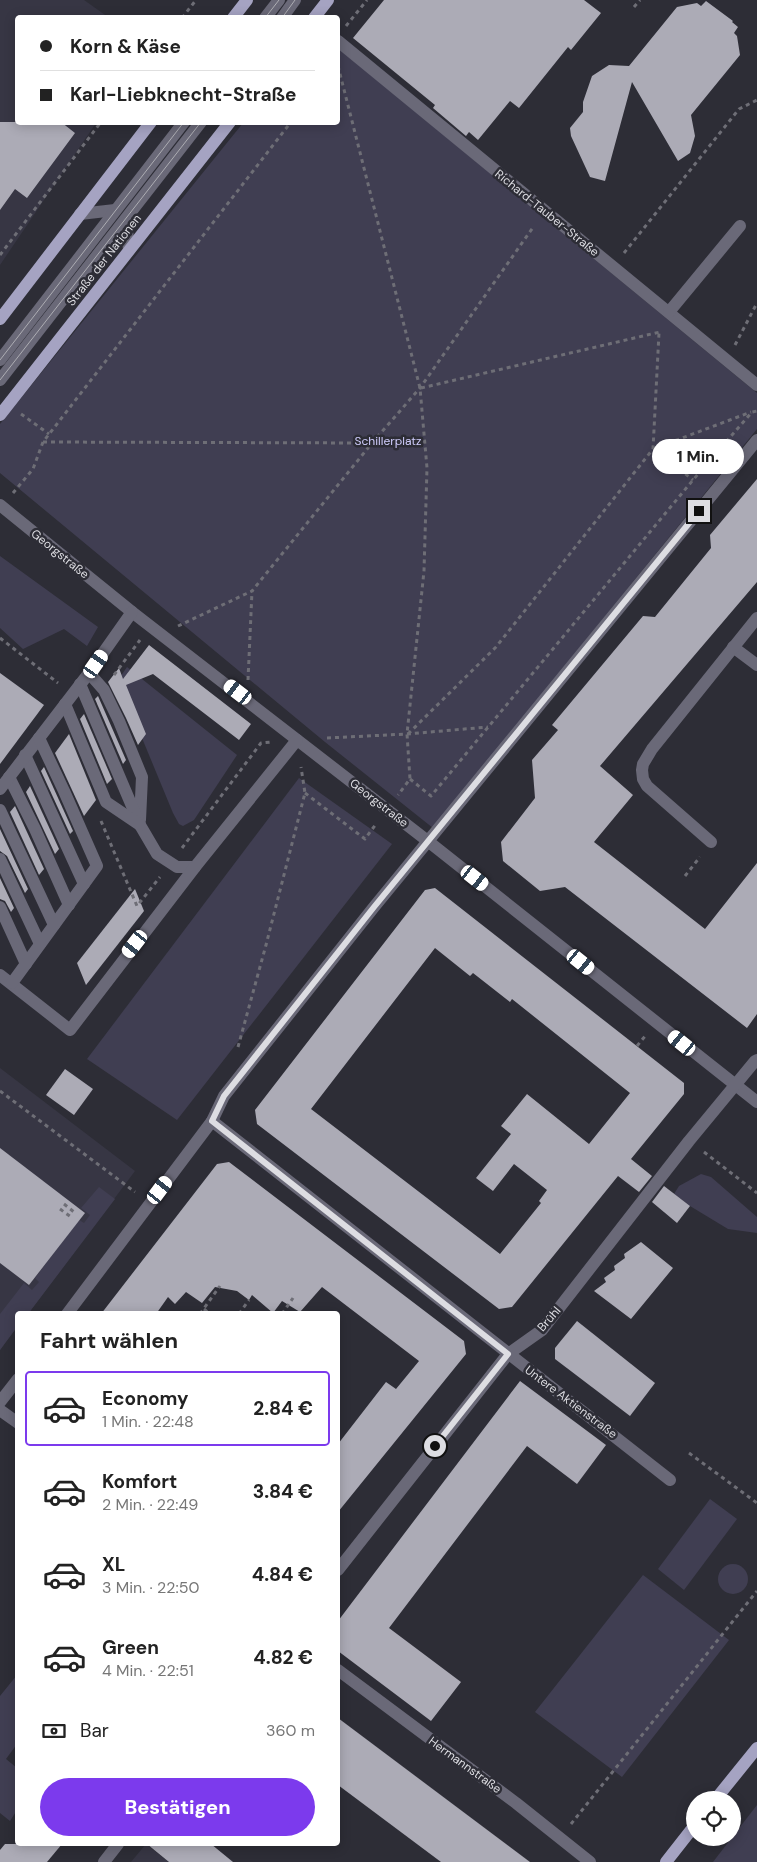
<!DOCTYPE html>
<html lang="de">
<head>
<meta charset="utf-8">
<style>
	body { margin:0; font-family:"DM Sans",sans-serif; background:#f6f6f6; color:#222; height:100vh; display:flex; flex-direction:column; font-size:19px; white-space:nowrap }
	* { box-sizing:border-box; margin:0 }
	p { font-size:16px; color:#767676 }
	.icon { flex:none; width:28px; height:28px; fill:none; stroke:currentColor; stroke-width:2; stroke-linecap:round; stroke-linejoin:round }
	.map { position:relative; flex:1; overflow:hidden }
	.drawer { position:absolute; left:15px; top:1311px; width:325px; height:535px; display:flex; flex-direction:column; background:#fff; border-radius:5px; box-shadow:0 2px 12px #0003 }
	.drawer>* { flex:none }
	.top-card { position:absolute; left:15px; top:15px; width:325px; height:110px; border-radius:5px; box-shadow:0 2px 12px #0003; display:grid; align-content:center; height:110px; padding:0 25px; background:#fff }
	.fabs { position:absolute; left:686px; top:1791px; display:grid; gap:10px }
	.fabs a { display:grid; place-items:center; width:55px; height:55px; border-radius:50%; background:#fff; box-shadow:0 2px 12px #0003; font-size:25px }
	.end { position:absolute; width:22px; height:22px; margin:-11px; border:6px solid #dddde2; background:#111; box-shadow:0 0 0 2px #111 }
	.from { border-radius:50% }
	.bubble { position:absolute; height:35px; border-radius:18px; background:#fff; box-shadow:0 2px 12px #0003; font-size:16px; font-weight:800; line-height:35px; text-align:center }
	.car { position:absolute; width:15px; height:30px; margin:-15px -8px; border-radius:6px; box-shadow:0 0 4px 1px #0007; background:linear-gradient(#fff 24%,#345 0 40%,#fff 0 76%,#345 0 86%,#fff 0) }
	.top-card b { display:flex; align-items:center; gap:18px; height:48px; font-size:19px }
	.top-card b+b { border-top:1px solid #e0e0e0 }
	.top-card i { width:12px; height:12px; background:#222 }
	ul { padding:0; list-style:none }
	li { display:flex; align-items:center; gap:15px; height:75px; margin:0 10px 8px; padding:0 15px; border:2px solid transparent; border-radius:5px }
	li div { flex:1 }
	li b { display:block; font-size:19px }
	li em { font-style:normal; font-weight:800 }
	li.current { border-color:#7c3aed }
	li>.icon { width:45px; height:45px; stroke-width:1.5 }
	h2 { padding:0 25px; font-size:22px; line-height:60px }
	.pay { display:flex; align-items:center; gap:12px; height:55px; padding:0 25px; font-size:19px }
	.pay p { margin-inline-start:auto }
	.button { display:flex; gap:10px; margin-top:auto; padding:10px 25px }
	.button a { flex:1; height:58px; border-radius:30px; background:#7c3aed; color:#fff; font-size:20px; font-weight:800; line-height:58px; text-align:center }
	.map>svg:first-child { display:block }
	.built { fill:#373644 }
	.green { fill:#403e52 }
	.building { fill:#acabb6; fill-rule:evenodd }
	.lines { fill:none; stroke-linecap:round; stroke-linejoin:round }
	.path { stroke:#6e6e76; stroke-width:3; stroke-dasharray:4 4; stroke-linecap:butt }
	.minor { stroke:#6a6978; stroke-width:12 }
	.major { stroke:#a5a3c2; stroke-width:12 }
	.tram { stroke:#adadb3; stroke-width:1 }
	.route { stroke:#dddde2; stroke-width:6 }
	.labels { text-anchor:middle; stroke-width:5; stroke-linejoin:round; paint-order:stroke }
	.street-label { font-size:12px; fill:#dddde2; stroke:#2d2d36 }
	.park-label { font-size:12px; fill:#d0cdfd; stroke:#2d2d36 }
</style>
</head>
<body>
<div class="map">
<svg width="757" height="1862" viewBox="0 0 757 1862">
	<rect width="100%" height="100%" fill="#2d2d36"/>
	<!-- built -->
	<g class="built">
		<path d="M0,0H84L108,17L18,18V122L96,123L0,265Z"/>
		<path d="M0,1068L135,1171L28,1314H18L17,1327L0,1350Z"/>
		<path d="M146,1844L169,1862H131Z"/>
	</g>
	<!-- green -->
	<g class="green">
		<path d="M338,48L757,393V429L433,828L325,742L0,473V424L243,123L338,122Z"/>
		<path d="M0,556L98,627L87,646L64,629L23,649L0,628Z"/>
		<path d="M127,667L237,755L194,820L183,826L179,824L173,813L118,680Z"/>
		<path d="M299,778L392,844L177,1120L87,1059Z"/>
		<path d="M701,1174L711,1177L757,1217V1233L728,1229L690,1206L674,1194L679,1186Z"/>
		<path d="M99,1187L115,1199L28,1314H18L17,1327L0,1350V1314L24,1283L32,1290L39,1282L35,1278L79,1220L84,1223L90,1215L81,1208Z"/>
		<path d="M710,1499L737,1519L684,1590L658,1569Z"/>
		<circle cx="733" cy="1579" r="15"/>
		<path d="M643,1575L729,1640L622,1777L535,1712Z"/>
		<path d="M17,1675V1744L6,1759L17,1768V1810L10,1821L0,1813V1696Z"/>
		<path d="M757,1805V1862H713Z"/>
	</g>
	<!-- building -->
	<g class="building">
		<path d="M384,0H584L601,13L571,50L568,47L519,108L510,101L478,140L469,132L466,136L433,108L435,105L353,38Z"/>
		<path d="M706,1L733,21L732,22L738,27L734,33L737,36L740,55L691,115L695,136L690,153L678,161L632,82L605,181L590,177L571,136L570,128L583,112V102L592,76L609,65L629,66L677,7L697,3L701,6Z"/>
		<path d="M0,122H61L75,133L27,198L15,189L0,210Z"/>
		<path d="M757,479V582L600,766L633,795L594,842L705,929L757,863V1014L747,1028L565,887L540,891L503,861L501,842L535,798L532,760L558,730L552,725L643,616L655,617L711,548L710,535Z"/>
		<path d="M149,645L251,724L239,740L153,674L126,685L146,734L138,745L126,718L108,682L119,668L123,679Z"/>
		<path d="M0,673L44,705L0,764Z"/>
		<path d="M98,696L126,760L123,764L95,699Z"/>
		<path d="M84,714L112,779L107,784L80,719Z"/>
		<path d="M69,734L96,800L84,816L55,753Z"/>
		<path d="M44,767L73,831L70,834L41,771Z"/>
		<path d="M30,786L59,849L55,854L26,792Z"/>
		<path d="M15,806L44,869L39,875L10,812Z"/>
		<path d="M0,829L28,889L25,893L7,856L0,851Z"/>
		<path d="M0,878L14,908L11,912L5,901L0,899Z"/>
		<path d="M435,888L684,1083V1094L631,1159L652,1176L639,1192L618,1176L512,1307L499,1309L257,1124L255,1110L425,890ZM435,948L470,976L473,973L510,1002L512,999L630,1093L589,1144L527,1094L501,1126L511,1134L476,1178L493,1191L514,1164L547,1190L539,1201L541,1203L500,1254L311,1109Z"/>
		<path d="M135,889L144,911L86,985L77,963Z"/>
		<path d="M65,1069L93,1089L74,1115L46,1095Z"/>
		<path d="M0,1148L85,1213L29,1285L0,1263Z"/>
		<path d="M229,1162L464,1341L466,1354L338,1512V1444L386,1382L396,1389L419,1361L322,1287L300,1312L282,1301L273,1313L252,1295L249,1300L237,1291L215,1287L202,1303L186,1292L175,1304L168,1297L156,1314H101L217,1164Z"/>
		<path d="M664,1186L690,1206L677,1223L652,1202Z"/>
		<path d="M641,1242L673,1268L631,1319L594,1291L606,1282L604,1278L615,1270L614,1266L625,1258L624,1254Z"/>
		<path d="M577,1321L655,1383L630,1416L555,1359V1348Z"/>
		<path d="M520,1381L606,1445L577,1484L527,1446L389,1628L461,1682L431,1721L338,1651V1621Z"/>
		<path d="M338,1718L530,1862H441L338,1785Z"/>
		<path d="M5,1844H62L47,1862H0V1850Z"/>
		<path d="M147,1844H211L233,1862H169Z"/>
	</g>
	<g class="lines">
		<!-- path -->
		<g class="path">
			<path d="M634,7L640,0"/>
			<path d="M182,18L196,0"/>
			<path d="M346,26L367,0"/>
			<path d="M338,66L420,388L427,468L424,571L407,734L410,779L398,795"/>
			<path d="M624,253L739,109L757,100"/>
			<path d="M0,255L101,122"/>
			<path d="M735,345L757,303"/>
			<path d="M421,388L660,332"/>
			<path d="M21,414L49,434"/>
			<path d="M43,442L371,443"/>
			<path d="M653,449L751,412"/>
			<path d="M654,449L693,480"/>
			<path d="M13,493L33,469L43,442L291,122"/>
			<path d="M178,626L252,591L372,443L420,388L534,226"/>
			<path d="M0,638L58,683"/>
			<path d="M114,675L140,640"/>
			<path d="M248,680L252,591"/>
			<path d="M408,734L496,647L653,449L659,333"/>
			<path d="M327,738L407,734L488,727"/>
			<path d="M410,779L431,796L693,480L752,412L757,411"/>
			<path d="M305,793L365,839L376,824"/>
			<path d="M101,821L137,906L160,877"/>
			<path d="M182,848L261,743L271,742"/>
			<path d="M685,876L700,857"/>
			<path d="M637,1046L646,1035"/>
			<path d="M238,1047L266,945L305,793L301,767"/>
			<path d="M0,1091L135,1192"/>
			<path d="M704,1152L757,1193"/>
			<path d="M64,1204L74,1212"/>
			<path d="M60,1209L71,1217"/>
			<path d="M204,1309L210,1314"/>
			<path d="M200,1314L220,1286"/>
			<path d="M239,1314L249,1300"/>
			<path d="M282,1314L293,1298"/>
			<path d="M689,1453L757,1503"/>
			<path d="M571,1824L757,1591"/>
		</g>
		<!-- minor -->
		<g class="minor">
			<path d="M265,18L279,0"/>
			<path d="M282,18L295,0"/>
			<path d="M338,41L757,385"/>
			<path d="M80,214L115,210"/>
			<path d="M126,219L129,250"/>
			<path d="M669,312L740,226"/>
			<path d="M0,360L184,122"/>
			<path d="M0,380L201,122"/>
			<path d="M0,505L132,612L429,842L757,1102"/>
			<path d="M733,647L757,665"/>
			<path d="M89,673L104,690L119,721L142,777L140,820"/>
			<path d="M80,684L140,825L157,854L177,867H195"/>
			<path d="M65,704L106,802L140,825"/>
			<path d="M25,755L84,884"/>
			<path d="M9,777L35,829L69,905"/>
			<path d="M0,789L89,673L132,612"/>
			<path d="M0,810L54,925"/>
			<path d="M711,842L647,786L643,779L642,770L643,764L652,749L757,618"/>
			<path d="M0,859L40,944"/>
			<path d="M0,907L26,964"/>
			<path d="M0,975L70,1030L195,867L297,740"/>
			<path d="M12,983L97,866L64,791L39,738"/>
			<path d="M212,1121L670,1480"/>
			<path d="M67,1314L212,1121L224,1096L374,907L757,440"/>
			<path d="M0,1402L18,1379"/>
			<path d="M0,1410L18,1423"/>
			<path d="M338,1570L508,1354L542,1330L689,1141L755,1061L757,1060"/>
			<path d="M338,1670L516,1803L590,1862"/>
			<path d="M104,1862L118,1844"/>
		</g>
		<!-- major -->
		<g class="major">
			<path d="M233,18L247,0"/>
			<path d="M314,18L328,0"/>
			<path d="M0,319L151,122"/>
			<path d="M0,415L230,122"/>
			<path d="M715,1800L757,1748"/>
			<path d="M666,1862L695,1825"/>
		</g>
		<!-- tram -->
		<g class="tram">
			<path d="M265,18L279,0"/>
			<path d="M282,18L295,0"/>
			<path d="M0,360L184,122"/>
			<path d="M0,380L201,122"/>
		</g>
	</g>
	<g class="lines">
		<!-- route -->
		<path class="route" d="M435,1446L508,1354L212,1121L224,1096L374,907L699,511"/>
	</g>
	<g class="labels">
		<!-- street labels -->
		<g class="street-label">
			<text transform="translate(547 213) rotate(39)" y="4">Richard-Tauber-Straße</text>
			<text transform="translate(104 260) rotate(-52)" y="4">Straße der Nationen</text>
			<text transform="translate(60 554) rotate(39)" y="4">Georgstraße</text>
			<text transform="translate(379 803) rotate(38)" y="4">Georgstraße</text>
			<text transform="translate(549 1319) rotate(-49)" y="4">Brühl</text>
			<text transform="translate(571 1402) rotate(37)" y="4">Untere Aktienstraße</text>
			<text transform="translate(465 1765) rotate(36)" y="4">Hermannstraße</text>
		</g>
		<!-- park labels -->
		<g class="park-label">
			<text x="388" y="445">Schillerplatz</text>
		</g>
	</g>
</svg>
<div class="fabs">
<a><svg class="icon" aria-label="locate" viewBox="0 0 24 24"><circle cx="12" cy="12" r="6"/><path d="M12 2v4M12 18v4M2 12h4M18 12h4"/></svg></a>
</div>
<i class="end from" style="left:435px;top:1446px"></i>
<i class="end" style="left:699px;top:511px"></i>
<div class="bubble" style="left:652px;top:439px;width:92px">1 Min.</div>
<i class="car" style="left:96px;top:664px;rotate:35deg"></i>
<i class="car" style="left:238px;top:692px;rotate:307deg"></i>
<i class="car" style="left:475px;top:878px;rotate:128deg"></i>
<i class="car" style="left:135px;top:944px;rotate:218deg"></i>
<i class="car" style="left:581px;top:962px;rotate:129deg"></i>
<i class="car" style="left:682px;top:1043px;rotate:309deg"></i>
<i class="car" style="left:160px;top:1190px;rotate:37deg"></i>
<div class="top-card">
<b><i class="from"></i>Korn &amp; Käse</b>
<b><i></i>Karl-Liebknecht-Straße</b>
</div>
<section class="drawer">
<h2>Fahrt wählen</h2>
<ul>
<li class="current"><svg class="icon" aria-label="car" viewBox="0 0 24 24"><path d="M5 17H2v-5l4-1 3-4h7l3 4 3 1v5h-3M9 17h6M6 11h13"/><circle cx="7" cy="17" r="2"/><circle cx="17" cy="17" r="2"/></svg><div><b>Economy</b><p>1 Min. · 22:48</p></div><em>2.84 €</em></li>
<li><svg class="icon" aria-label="car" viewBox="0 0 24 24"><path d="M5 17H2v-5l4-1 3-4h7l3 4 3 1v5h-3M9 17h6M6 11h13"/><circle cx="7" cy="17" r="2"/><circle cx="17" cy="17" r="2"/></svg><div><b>Komfort</b><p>2 Min. · 22:49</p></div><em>3.84 €</em></li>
<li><svg class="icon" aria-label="car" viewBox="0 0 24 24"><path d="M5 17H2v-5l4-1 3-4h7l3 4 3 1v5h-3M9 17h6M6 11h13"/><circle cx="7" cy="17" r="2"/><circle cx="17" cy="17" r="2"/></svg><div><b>XL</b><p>3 Min. · 22:50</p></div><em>4.84 €</em></li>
<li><svg class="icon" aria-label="car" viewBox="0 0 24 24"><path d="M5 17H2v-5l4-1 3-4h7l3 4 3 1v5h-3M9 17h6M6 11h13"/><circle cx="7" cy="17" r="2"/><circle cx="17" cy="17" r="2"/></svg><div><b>Green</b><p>4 Min. · 22:51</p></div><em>4.82 €</em></li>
</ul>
<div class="pay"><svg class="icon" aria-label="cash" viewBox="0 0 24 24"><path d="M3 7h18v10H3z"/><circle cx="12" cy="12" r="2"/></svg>Bar<p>360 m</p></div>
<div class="button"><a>Bestätigen</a></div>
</section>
</div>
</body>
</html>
